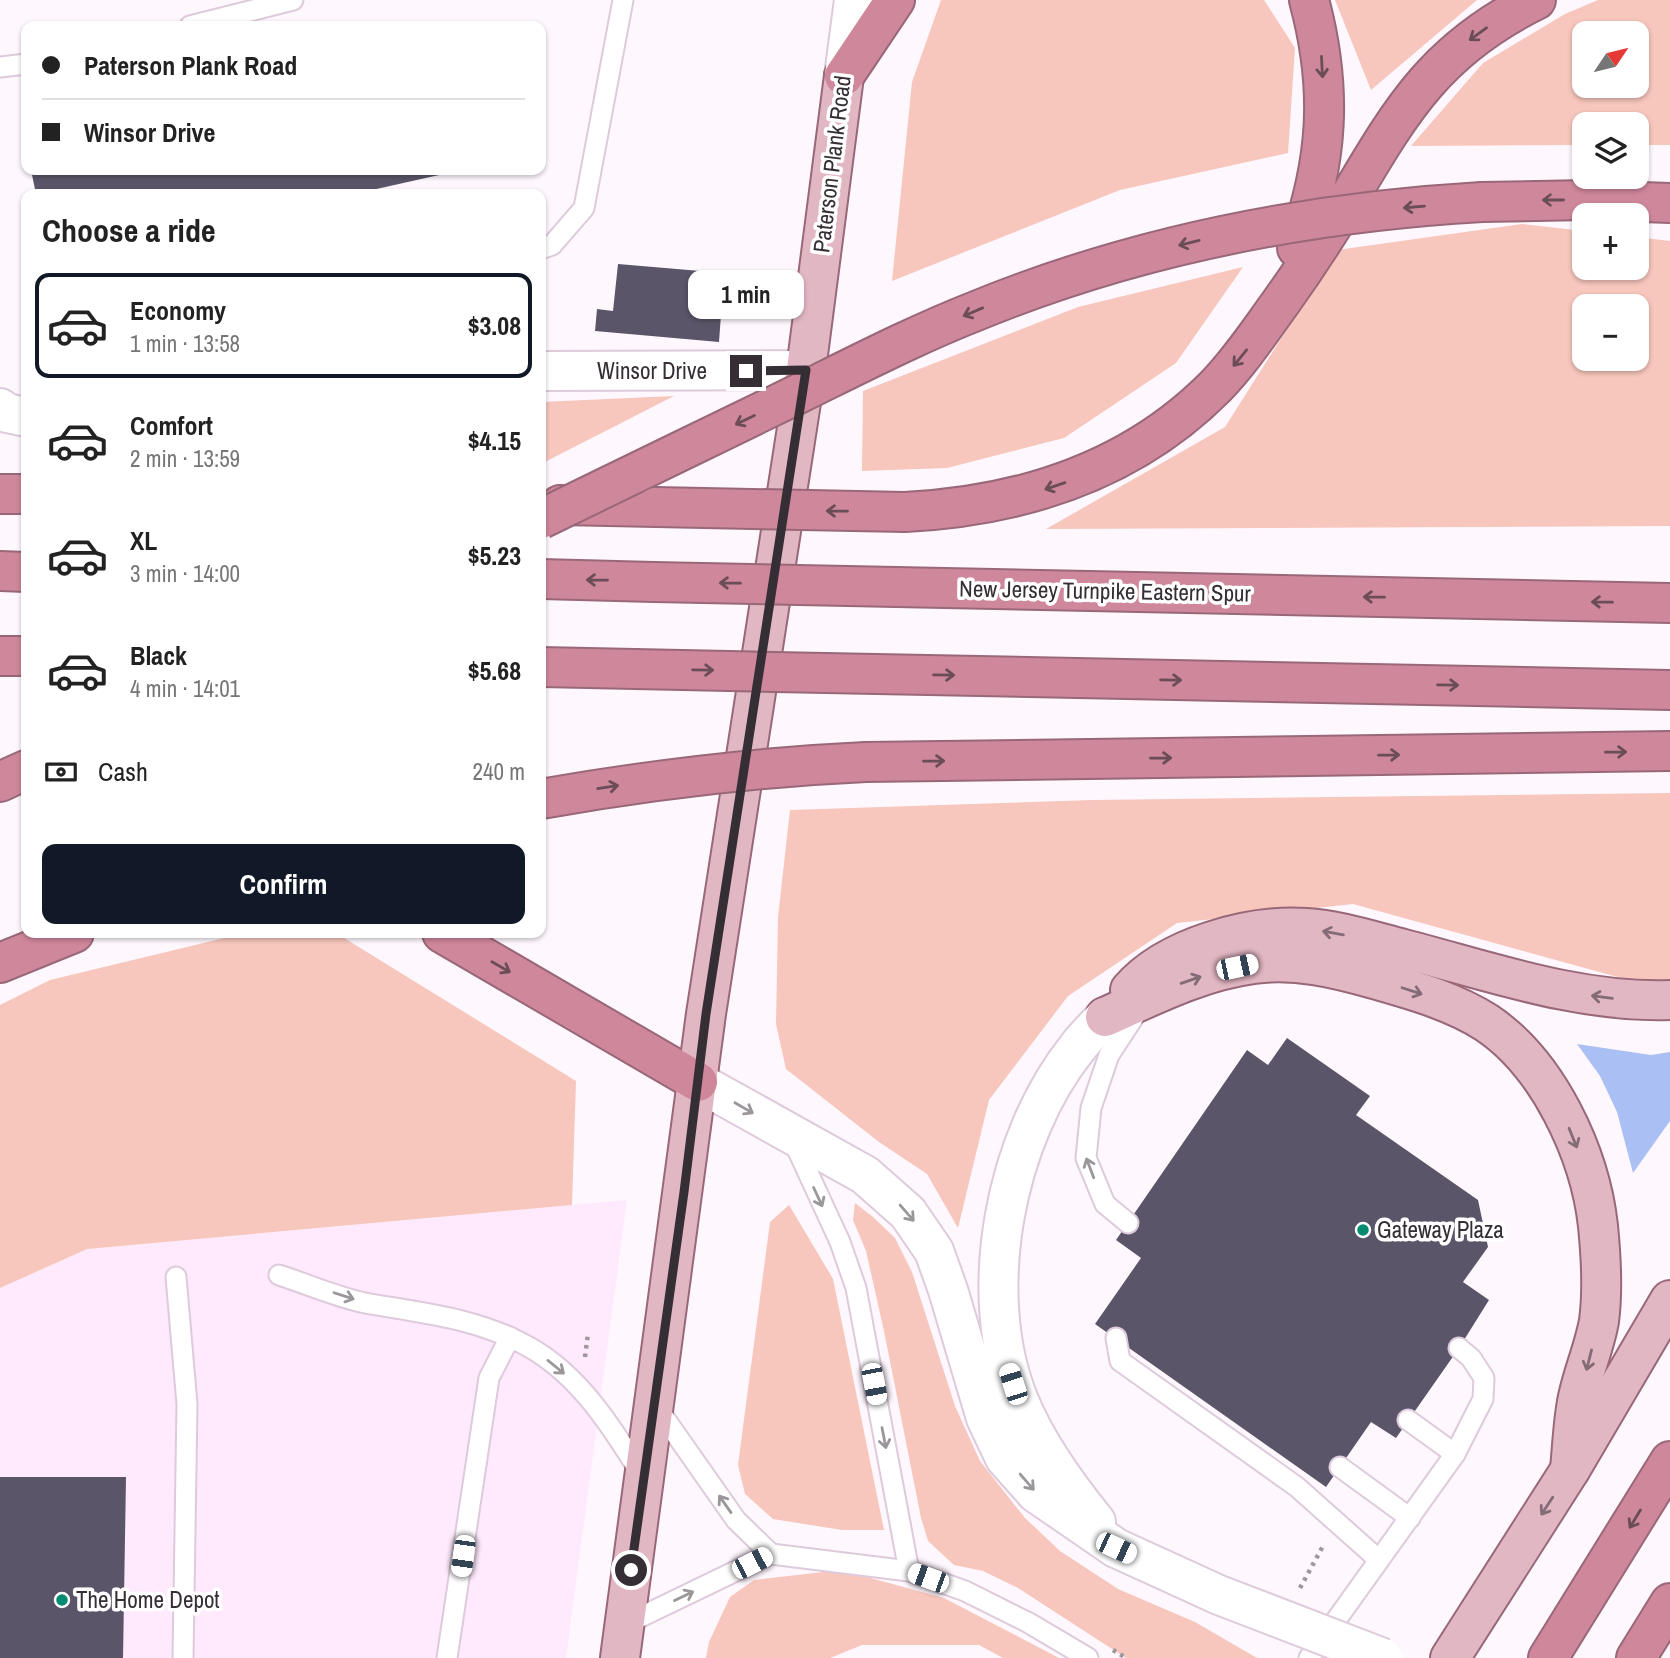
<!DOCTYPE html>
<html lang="en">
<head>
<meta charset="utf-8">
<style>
	body { margin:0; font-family:"Archivo Narrow",sans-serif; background:#f6f6f6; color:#222; height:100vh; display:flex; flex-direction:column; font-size:26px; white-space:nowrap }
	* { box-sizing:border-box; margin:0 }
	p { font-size:23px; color:#767676 }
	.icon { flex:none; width:38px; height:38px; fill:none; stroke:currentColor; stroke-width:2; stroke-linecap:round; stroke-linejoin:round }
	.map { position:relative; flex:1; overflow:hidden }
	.side { position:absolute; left:21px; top:189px; width:525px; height:749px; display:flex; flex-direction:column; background:#fff; border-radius:14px; box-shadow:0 2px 5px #0004 }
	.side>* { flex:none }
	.hud { position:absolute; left:21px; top:21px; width:525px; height:154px; border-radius:14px; box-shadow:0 2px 5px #0004; display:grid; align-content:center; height:154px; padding:0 21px; background:#fff }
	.needle { width:46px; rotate:55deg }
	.tools { position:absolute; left:1572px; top:21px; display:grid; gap:14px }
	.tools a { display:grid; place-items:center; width:77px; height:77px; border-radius:14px; background:#fff; box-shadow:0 2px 5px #0004; font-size:35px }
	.end { position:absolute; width:32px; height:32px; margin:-16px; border:9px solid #352e34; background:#fff; box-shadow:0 0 0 4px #fff }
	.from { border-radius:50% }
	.bubble { position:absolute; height:49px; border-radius:14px; background:#fff; box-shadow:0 2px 5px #0004; font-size:23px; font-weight:700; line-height:49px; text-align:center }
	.car { position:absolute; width:21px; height:42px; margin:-21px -10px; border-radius:9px; box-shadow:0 0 5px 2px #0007; background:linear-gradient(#fff 24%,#345 0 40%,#fff 0 76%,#345 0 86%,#fff 0) }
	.hud b { display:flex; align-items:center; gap:24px; height:66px; font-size:26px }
	.hud b+b { border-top:2px solid #e0e0e0 }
	.hud i { width:18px; height:18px; background:#222 }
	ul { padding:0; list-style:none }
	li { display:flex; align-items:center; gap:21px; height:105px; margin:0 14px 10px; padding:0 7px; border:4px solid transparent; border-radius:14px }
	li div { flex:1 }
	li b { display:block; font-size:26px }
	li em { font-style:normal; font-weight:700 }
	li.active { border-color:#111827 }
	li>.icon { width:63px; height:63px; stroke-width:1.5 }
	h2 { padding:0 21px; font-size:32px; line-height:84px }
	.pay { display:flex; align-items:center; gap:18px; height:77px; padding:0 21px; font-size:26px }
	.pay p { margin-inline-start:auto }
	.cta { display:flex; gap:14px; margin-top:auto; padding:14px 21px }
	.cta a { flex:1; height:80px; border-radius:14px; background:#111827; color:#fff; font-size:28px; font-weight:700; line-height:80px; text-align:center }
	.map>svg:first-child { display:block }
	.built { fill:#feeafc }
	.green { fill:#f7c6bc; fill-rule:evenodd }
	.water { fill:#aac0f4 }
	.building { fill:#5a5568 }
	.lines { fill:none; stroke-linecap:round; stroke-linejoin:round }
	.lane-casing { stroke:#ddcadb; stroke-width:23 }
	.street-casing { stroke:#ddcadb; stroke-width:42 }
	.secondary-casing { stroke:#ddcadb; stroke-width:42 }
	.primary-casing { stroke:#996878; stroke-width:42 }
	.highway-casing { stroke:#996878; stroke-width:42 }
	.path { stroke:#9d969c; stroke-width:4.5; stroke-dasharray:3.5 5; stroke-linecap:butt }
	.lane { stroke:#fff; stroke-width:19 }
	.street { stroke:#fff; stroke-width:38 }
	.secondary { stroke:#fff; stroke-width:38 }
	.primary { stroke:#e2b7c4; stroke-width:38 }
	.highway { stroke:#cf879c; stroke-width:38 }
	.secondary-bridge-casing { stroke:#ddcadb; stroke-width:42; stroke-linecap:butt }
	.highway-bridge-casing { stroke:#996878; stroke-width:42; stroke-linecap:butt }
	.secondary-bridge { stroke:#fff; stroke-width:38 }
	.highway-bridge { stroke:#cf879c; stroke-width:38 }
	.oneway { stroke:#6b4d58 }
	.oneway2 { stroke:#836c75 }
	.oneway3 { stroke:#9a969a }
	.route { stroke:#352e34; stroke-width:9 }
	.poi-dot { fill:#038b71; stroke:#fff; stroke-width:2.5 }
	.labels { text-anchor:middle; stroke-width:7; stroke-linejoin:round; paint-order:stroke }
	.street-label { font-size:23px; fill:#352e34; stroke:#fff }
	.poi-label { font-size:23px; fill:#352e34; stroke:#fff; text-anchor:start }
</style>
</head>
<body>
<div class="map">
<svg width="1670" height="1658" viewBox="0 0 1670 1658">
	<rect width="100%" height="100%" fill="#fff7fe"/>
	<!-- built -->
	<path class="built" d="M627,1200L566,1658H0V1288L87,1249Z"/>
	<!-- green -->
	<g class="green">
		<path d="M941,0H1264L1295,48L1288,153L1120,190L892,281L912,82Z"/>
		<path d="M1335,0H1477L1371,90Z"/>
		<path d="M1598,0H1670V145H1636V124H1584V145L1411,146L1483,63L1565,14ZM1584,33H1636V86H1584Z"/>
		<path d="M1522,224L1584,231V268H1636V237L1670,241V526L1046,529L1225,427L1337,250ZM1584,306H1636V359H1584Z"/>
		<path d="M1243,267L1176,363L1064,438L947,468L862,471L863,391L1078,307Z"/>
		<path d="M674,396L541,464V402Z"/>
		<path d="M1670,793V981L1654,987L1353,904L1177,923L1068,996L989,1100L958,1228L927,1174L879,1142L786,1069L776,1024L778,917L790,810L1093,800Z"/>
		<path d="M245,933H336L576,1081L572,1205L87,1249L0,1288V1005L50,980Z"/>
		<path d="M855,1203L873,1217L895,1238L912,1272L955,1406L980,1461L1025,1518L1060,1551L1118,1589L1195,1622L1257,1658H1126L1018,1588L983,1571L954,1565L928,1541L921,1518L884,1331L866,1251L853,1220Z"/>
		<path d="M789,1205L833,1279L884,1530H842L773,1519L745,1494L738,1465L770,1222Z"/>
		<path d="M841,1570L944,1598L1059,1658H1003L979,1645H862L830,1658H706L709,1642L730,1597L754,1580Z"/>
	</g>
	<!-- water -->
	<path class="water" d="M1577,1044L1651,1055L1670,1052V1121L1633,1173L1617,1112L1600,1076Z"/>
	<!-- building -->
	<g class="building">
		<path d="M31,170H457V171L354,194H36Z"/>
		<path d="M618,264L724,273L719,342L595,331L597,309L613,311Z"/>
		<path d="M1287,1038L1370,1096L1356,1115L1478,1200L1488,1247L1463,1282L1489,1300L1459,1348L1396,1438L1371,1422L1326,1487L1095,1324L1141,1258L1116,1240L1247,1050L1268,1065Z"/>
		<path d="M0,1477H126L123,1658H0Z"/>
	</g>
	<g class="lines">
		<defs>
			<g id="lane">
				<path d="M190,26L293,0"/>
				<path d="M0,67L26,64"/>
				<path d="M541,249L552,245L584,208L623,0"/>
				<path d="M792,1138L840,1242L856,1288L909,1571"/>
				<path d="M1128,1223L1105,1204L1086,1158L1091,1108L1109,1055L1141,1006"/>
				<path d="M279,1275C307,1284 336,1297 365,1303C422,1313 478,1318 529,1347C579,1375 612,1427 641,1474"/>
				<path d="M176,1277L187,1404L183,1658"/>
				<path d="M1116,1338L1120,1361L1297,1487L1379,1560"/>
				<path d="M656,1406L736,1520L771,1554"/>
				<path d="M1408,1420L1455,1454"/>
				<path d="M1340,1467L1410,1518"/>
				<path d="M624,1625L771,1554L909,1571L965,1591L1029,1623L1088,1658"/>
				<path d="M447,1658L489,1378L510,1337"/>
				<path d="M1309,1658L1455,1454L1483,1399L1484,1378L1471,1358L1459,1348"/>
			</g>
			<g id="street">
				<path d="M541,371L806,370"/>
				<path d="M0,408L7,413L26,417"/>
			</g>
			<g id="secondary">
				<path d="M844,76L854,0"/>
				<path d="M698,1082L865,1175L908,1213L934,1251L948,1290L986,1418L1005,1458L1036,1493L1116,1548L1219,1595"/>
				<path d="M1096,1522C1066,1485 1037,1445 1019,1401C975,1293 1005,1138 1077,1048C1085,1037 1096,1027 1105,1017"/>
			</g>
			<g id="primary">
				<path d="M1130,990C1167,947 1250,924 1306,928C1339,930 1372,941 1404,949C1492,972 1579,1003 1670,1000"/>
				<path d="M1105,1017C1154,995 1201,971 1254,964C1294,958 1336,968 1374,979C1412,990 1453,1001 1487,1023C1548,1064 1590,1153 1598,1226C1601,1256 1603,1291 1599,1321C1594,1349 1582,1375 1577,1402C1573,1424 1572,1448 1570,1470"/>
				<path d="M620,1658L706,1014L806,370L844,76"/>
				<path d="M1450,1658L1570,1470L1670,1300"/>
			</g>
			<g id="highway">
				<path d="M844,76L895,0"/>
				<path d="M1482,202L1587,200L1670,203"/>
				<path d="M1297,248C1328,162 1333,89 1309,0"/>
				<path d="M0,494H26"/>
				<path d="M560,505L656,507"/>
				<path d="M905,512C1022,506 1132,471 1216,386C1241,360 1260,331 1281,302C1301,274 1319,247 1337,218C1396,120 1428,53 1536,0"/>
				<path d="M0,571L26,572"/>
				<path d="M541,579L654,582"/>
				<path d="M896,587L1670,603"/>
				<path d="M0,656H26"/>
				<path d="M541,667L635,669"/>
				<path d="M876,674L1670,690"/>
				<path d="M866,762L1670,751"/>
				<path d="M0,782L26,770"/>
				<path d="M442,933L698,1082"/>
				<path d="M0,963L74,933"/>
				<path d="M1548,1658L1670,1461"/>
				<path d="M1636,1658L1670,1603"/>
			</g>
		</defs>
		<!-- lane casing -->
		<use href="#lane" class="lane-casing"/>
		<!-- street casing -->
		<use href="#street" class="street-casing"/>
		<!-- secondary casing -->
		<use href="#secondary" class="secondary-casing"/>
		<!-- primary casing -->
		<use href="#primary" class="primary-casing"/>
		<!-- highway casing -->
		<use href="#highway" class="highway-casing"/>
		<!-- path -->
		<g class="path">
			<path d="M585,1357L588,1333"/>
			<path d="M1300,1588L1323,1546"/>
			<path d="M1113,1650L1126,1658"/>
		</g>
		<!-- lane -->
		<use href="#lane" class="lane"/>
		<!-- street -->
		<use href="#street" class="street"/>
		<!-- secondary -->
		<use href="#secondary" class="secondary"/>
		<!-- primary -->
		<use href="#primary" class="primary"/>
		<!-- highway -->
		<use href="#highway" class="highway"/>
		<defs>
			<path id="secondary-bridge" d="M1219,1595L1383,1658"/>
			<g id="highway-bridge">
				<path d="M656,507L905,512"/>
				<path d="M541,519C627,477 712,436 798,394C857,365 915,335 976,311C1137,245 1308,212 1482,202"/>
				<path d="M654,582L896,587"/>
				<path d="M635,669L876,674"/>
				<path d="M541,799C649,780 756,767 866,762"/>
			</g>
		</defs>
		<!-- secondary-bridge casing -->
		<use href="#secondary-bridge" class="secondary-bridge-casing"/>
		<!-- highway-bridge casing -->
		<use href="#highway-bridge" class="highway-bridge-casing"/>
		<!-- secondary-bridge -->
		<use href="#secondary-bridge" class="secondary-bridge"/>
		<!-- highway-bridge -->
		<use href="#highway-bridge" class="highway-bridge"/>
	</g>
	<!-- one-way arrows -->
	<defs><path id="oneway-shaft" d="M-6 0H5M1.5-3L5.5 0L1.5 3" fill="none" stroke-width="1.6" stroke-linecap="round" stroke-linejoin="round" transform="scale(1.75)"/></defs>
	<g class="oneway">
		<use href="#oneway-shaft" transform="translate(1478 34) rotate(144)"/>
		<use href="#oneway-shaft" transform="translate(1322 67) rotate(87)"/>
		<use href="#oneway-shaft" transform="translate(1553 200) rotate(180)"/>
		<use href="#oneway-shaft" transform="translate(1414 207) rotate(175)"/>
		<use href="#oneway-shaft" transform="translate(1189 243) rotate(166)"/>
		<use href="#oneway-shaft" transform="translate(973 312) rotate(157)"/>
		<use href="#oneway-shaft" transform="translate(1240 358) rotate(129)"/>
		<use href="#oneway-shaft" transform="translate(745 420) rotate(154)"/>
		<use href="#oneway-shaft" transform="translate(1055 486) rotate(161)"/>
		<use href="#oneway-shaft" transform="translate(837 511) rotate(-179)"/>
		<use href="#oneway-shaft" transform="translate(597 580) rotate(-179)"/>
		<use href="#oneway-shaft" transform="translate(730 583) rotate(-179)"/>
		<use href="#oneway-shaft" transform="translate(1374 597) rotate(-179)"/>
		<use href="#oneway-shaft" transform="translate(1602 602) rotate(-179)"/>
		<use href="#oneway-shaft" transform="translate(703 670) rotate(1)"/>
		<use href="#oneway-shaft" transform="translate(944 675) rotate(1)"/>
		<use href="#oneway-shaft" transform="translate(1171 680) rotate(1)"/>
		<use href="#oneway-shaft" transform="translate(1448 685) rotate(1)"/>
		<use href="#oneway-shaft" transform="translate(1616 752) rotate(-1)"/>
		<use href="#oneway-shaft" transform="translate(1389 755) rotate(-1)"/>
		<use href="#oneway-shaft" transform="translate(1161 758) rotate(-1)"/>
		<use href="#oneway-shaft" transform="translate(934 761) rotate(-1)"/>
		<use href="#oneway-shaft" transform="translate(608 787) rotate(-9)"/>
		<use href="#oneway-shaft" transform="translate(501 967) rotate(30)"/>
		<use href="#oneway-shaft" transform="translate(1635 1519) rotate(121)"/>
	</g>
	<g class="oneway2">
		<use href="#oneway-shaft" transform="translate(1333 933) rotate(-170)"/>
		<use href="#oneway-shaft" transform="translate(1191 980) rotate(-19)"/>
		<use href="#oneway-shaft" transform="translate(1412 991) rotate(18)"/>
		<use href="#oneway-shaft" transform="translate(1602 997) rotate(-173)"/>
		<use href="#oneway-shaft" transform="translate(1573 1138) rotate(68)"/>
		<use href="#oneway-shaft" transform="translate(1589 1360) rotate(104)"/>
		<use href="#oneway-shaft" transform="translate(1547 1506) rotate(123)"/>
	</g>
	<g class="oneway3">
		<use href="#oneway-shaft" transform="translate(744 1108) rotate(30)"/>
		<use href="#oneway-shaft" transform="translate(1090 1168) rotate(-111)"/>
		<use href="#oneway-shaft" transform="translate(818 1197) rotate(65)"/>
		<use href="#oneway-shaft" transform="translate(907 1213) rotate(49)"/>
		<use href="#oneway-shaft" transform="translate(344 1296) rotate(18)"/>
		<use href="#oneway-shaft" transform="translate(556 1367) rotate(39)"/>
		<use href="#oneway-shaft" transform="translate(884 1438) rotate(79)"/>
		<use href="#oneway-shaft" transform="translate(1027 1482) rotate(49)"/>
		<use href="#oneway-shaft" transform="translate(725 1504) rotate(-125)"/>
		<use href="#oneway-shaft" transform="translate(684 1596) rotate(-26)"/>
	</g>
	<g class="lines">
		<!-- route -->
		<path class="route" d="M631,1570L684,1192L706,1014L806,370L746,371"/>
	</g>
	<!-- markers -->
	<g class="poi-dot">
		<circle cx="1363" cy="1230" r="7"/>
		<circle cx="62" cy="1600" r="7"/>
	</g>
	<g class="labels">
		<!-- street labels -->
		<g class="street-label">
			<text transform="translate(832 164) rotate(-83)" y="8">Paterson Plank Road</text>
			<text x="652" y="379">Winsor Drive</text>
			<text transform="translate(1105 591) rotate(1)" y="8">New Jersey Turnpike Eastern Spur</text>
		</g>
		<!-- poi labels -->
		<g class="poi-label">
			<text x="1377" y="1238">Gateway Plaza</text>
			<text x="76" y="1608">The Home Depot</text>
		</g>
	</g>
</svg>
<div class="tools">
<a><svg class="needle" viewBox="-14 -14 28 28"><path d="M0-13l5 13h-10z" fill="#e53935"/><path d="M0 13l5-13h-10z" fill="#767676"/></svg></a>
<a><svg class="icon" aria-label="layers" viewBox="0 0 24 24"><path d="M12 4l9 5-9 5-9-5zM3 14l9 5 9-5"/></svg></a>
<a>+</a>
<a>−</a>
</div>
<i class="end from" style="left:631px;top:1570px"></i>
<i class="end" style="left:746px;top:371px"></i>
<div class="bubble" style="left:688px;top:270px;width:116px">1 min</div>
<i class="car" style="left:1237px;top:967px;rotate:78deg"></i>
<i class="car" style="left:874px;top:1384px;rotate:169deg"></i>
<i class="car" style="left:1013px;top:1384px;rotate:342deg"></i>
<i class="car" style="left:1116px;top:1548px;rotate:115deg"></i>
<i class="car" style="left:463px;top:1556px;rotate:188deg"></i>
<i class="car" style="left:752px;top:1563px;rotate:63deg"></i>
<i class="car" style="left:928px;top:1578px;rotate:290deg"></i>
<div class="hud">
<b><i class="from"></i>Paterson Plank Road</b>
<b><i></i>Winsor Drive</b>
</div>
<section class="side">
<h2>Choose a ride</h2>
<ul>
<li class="active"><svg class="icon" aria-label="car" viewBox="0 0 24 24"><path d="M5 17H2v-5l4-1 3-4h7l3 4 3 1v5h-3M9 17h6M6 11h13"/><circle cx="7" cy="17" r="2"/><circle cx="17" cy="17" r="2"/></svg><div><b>Economy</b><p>1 min · 13:58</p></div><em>$3.08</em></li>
<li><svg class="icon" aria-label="car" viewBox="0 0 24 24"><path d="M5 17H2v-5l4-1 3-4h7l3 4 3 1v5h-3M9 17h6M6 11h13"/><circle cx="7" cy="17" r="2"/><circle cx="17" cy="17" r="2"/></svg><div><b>Comfort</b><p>2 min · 13:59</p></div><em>$4.15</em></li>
<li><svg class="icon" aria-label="car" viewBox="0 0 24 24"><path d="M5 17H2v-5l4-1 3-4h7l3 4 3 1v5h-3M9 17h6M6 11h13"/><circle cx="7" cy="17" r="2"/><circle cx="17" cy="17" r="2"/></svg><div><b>XL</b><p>3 min · 14:00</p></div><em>$5.23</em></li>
<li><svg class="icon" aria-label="car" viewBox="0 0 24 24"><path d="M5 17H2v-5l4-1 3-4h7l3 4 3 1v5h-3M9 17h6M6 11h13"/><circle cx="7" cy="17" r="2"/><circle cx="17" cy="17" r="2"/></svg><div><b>Black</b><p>4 min · 14:01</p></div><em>$5.68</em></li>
</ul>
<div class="pay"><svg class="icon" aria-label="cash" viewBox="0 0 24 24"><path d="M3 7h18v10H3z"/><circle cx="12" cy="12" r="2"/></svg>Cash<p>240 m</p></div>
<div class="cta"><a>Confirm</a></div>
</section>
</div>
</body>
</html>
